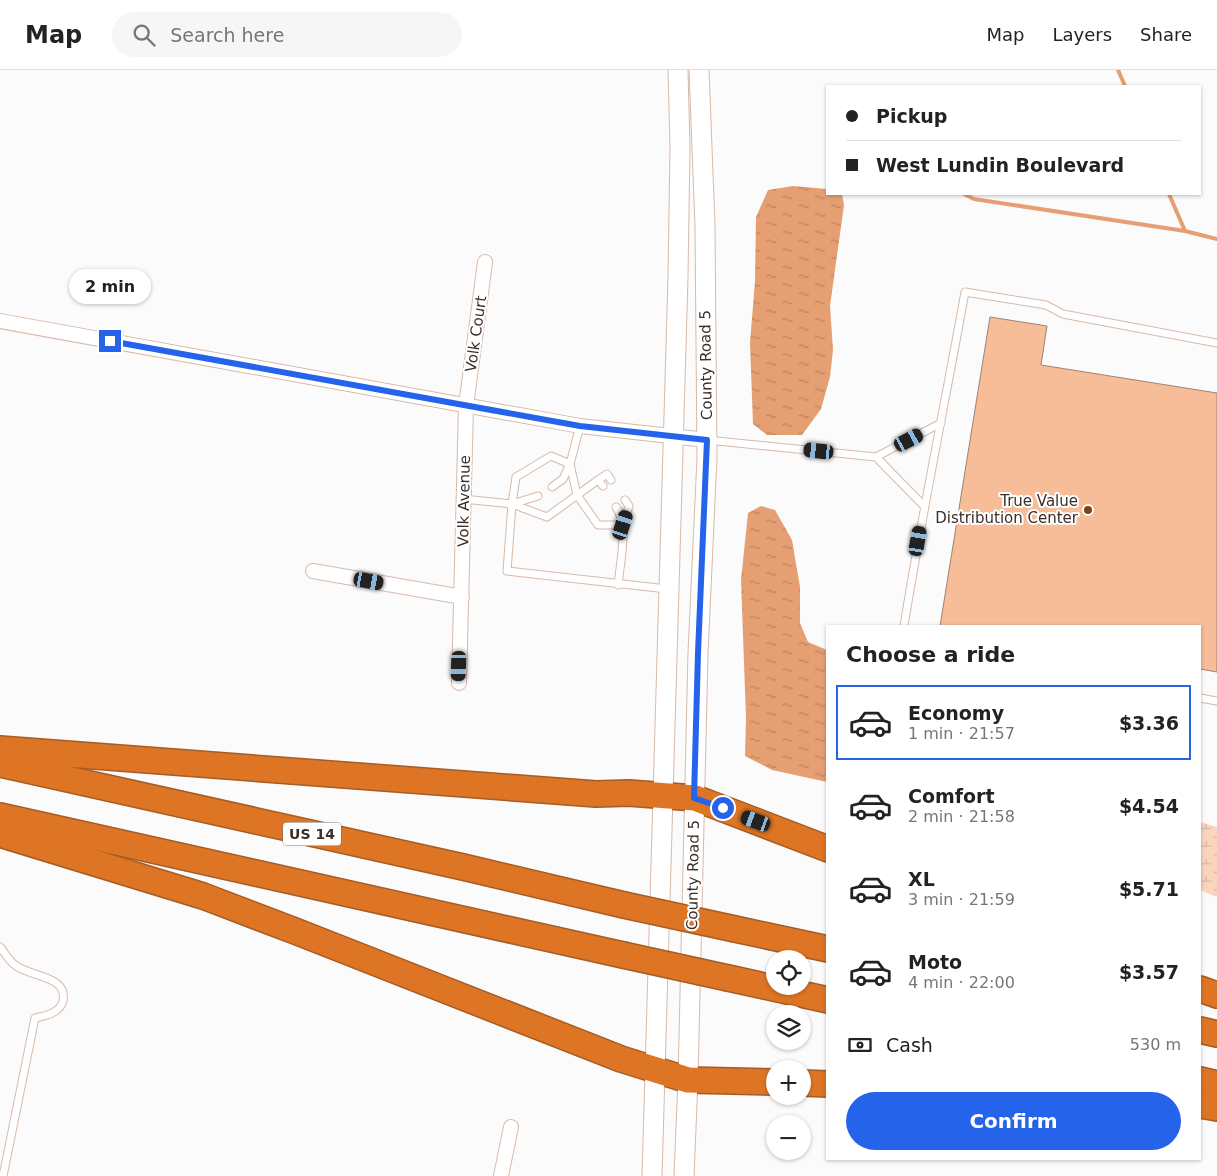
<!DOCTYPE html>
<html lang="en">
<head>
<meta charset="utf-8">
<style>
	body { margin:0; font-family:"DejaVu Sans",sans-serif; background:#f6f6f6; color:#222; height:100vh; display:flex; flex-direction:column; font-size:19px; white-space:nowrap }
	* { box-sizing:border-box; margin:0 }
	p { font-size:16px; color:#767676 }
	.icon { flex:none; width:28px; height:28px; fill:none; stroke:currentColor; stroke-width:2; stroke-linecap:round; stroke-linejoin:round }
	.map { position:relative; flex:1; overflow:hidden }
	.side { position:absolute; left:826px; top:555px; width:375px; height:535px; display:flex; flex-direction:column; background:#fff; border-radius:0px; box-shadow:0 1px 4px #0004 }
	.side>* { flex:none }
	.banner { position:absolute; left:826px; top:15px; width:375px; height:110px; border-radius:0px; box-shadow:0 1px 4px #0004; display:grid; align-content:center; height:110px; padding:0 20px; background:#fff }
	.fabs { position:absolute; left:766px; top:880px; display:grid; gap:10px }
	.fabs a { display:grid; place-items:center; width:45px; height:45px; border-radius:50%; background:#fff; box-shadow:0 1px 4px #0004; font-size:25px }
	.end { position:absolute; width:22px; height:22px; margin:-11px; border:6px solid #2563eb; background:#fff; box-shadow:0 0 0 2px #fff }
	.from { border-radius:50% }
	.bubble { position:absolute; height:35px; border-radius:18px; background:#fff; box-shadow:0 1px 4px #0004; font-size:16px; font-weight:600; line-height:35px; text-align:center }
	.car { position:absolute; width:15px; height:30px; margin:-15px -8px; border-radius:6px; box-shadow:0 0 4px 1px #0007; background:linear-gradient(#222 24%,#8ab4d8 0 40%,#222 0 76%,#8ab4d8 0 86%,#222 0) }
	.banner b { display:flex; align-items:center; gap:18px; height:48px; font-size:19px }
	.banner b+b { border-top:1px solid #e0e0e0 }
	.banner i { width:12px; height:12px; background:#222 }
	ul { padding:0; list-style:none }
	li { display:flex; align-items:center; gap:15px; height:75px; margin:0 10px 8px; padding:0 10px; border:2px solid transparent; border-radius:0px }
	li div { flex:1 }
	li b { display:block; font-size:19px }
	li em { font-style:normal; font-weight:600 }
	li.on { border-color:#2563eb }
	li>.icon { width:45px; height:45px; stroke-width:1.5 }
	h2 { padding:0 20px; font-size:22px; line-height:60px }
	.pay { display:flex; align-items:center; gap:12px; height:55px; padding:0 20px; font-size:19px }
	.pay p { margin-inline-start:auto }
	.button { display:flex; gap:10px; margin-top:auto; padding:10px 20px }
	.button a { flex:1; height:58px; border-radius:30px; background:#2563eb; color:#fff; font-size:20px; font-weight:600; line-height:58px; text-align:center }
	header { display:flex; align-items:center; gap:30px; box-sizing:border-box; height:70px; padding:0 25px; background:#fff; border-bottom:1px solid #e0e0e0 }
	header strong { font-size:24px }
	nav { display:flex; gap:28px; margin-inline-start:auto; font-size:18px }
	.search { width:350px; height:45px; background:#f6f6f6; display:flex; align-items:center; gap:12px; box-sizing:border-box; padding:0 18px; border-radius:28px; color:#767676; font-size:19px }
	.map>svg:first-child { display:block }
	.wetland { fill:url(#wetland-marsh) }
	.water { fill:url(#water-ripples) }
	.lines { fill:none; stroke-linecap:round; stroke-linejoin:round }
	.stream { stroke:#e69f72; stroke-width:4 }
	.building { fill:#f7bc98; stroke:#9f8271 }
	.lane-casing { stroke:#d8baa8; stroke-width:9 }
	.street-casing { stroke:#d8baa8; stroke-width:16 }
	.secondary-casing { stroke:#d8baa8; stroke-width:21 }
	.highway-casing { stroke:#a55c25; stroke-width:28 }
	.lane { stroke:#fff; stroke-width:7 }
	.street { stroke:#fff; stroke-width:14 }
	.secondary { stroke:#fff; stroke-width:19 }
	.highway { stroke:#de7524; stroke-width:25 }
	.highway-bridge-casing { stroke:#a55c25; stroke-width:28; stroke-linecap:butt }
	.highway-bridge { stroke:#de7524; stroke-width:25 }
	.route { stroke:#2563eb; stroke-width:6 }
	.poi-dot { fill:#83420d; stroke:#fff; stroke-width:2 }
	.labels { text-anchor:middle; stroke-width:4; stroke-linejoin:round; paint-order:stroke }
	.shield { fill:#fff; stroke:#766d68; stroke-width:1 }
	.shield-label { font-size:14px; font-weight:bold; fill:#3b2f28 }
	.street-label { font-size:15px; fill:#3b2f28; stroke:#fff }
	.poi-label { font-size:15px; fill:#3b2f28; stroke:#fff; text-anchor:end }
</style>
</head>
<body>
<header>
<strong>Map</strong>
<div class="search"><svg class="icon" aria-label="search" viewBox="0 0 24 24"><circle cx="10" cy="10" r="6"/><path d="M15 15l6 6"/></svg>Search here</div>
<nav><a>Map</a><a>Layers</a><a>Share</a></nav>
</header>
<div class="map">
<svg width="1217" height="1106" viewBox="0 0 1217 1106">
	<defs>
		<pattern id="wetland-marsh" width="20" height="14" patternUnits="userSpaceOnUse" patternTransform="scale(1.25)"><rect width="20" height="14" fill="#fad5be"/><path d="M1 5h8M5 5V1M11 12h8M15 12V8" fill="none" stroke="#d7b7a3"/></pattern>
		<pattern id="water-ripples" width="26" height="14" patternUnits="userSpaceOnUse" patternTransform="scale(1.25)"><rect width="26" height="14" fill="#e69f72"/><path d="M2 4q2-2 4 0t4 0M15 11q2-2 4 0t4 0" fill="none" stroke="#bc825e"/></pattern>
	</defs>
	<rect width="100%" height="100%" fill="#fbfbfb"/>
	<!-- wetland -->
	<path class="wetland" d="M1200,752L1217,757V827L1200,820Z"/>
	<!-- water -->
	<g class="water">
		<path d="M793,116L827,119L828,124H842L844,135L830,236L833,280L830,307L821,339L802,365H767L753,354L750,273L755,211L756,147L768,120Z"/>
		<path d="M761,436L775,440L792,470L800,517V553L808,572L827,580V712L772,700L745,686L746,648L741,510L748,443Z"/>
	</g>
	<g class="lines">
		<!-- stream -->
		<g class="stream">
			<path d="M1118,0L1125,16"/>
			<path d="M964,124L974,129L1185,161L1217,169"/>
			<path d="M1169,124L1185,161"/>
		</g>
	</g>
	<!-- building -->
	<path class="building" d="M990,247L1047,256L1041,295L1217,323V602L1200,599V556H940Z"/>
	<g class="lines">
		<defs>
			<g id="lane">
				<path d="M707,370L876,387L924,436"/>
				<path d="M876,387L941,353"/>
				<path d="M598,410L607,404L611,410"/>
				<path d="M552,417L563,409L570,394L577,425L598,455H623L629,436L625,430"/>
				<path d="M538,426L512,434L547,447L598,410L603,416"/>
				<path d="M463,429L512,434L507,501L667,519"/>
				<path d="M512,434L516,407L551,386L570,394L580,356"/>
				<path d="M616,437C629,454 620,494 618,515"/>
				<path d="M904,556C922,444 945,333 965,222L1046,235L1063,244L1217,273"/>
				<path d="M1200,628L1217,631"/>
				<path d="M0,877C5,883 9,891 15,895C29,907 68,905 63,931C60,943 45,946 35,948L3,1106"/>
			</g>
			<g id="street">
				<path d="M0,251L580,356L707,370"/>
				<path d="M313,501L462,527"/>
				<path d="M459,613L466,336L485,192"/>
				<path d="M501,1106L511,1057"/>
			</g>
			<g id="secondary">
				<path d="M652,1106L678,207L680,77L678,0"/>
				<path d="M684,1106L688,1010L698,583L707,388L705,156L699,0"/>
			</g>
			<g id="highway">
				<path d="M0,679L596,724L629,723L695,728L828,779"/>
				<path d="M0,694L463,797L624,835"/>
				<path d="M0,746L623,885"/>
				<path d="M0,764L203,826L295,861L621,989L688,1010L775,1012"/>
				<path d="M735,859L828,879"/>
				<path d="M728,908L828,930"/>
				<path d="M1200,919L1217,925"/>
				<path d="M1200,960L1217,964"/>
				<path d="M1200,1010L1217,1014"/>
				<path d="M802,1013L828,1014"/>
				<path d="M1200,1035L1217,1038"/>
			</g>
		</defs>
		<!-- lane casing -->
		<use href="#lane" class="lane-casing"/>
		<!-- street casing -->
		<use href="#street" class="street-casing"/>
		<!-- secondary casing -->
		<use href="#secondary" class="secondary-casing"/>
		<!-- highway casing -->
		<use href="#highway" class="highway-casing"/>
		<!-- lane -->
		<use href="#lane" class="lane"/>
		<!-- street -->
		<use href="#street" class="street"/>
		<!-- secondary -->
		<use href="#secondary" class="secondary"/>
		<!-- highway -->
		<use href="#highway" class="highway"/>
		<defs>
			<g id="highway-bridge">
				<path d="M624,835L735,859"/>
				<path d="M623,885L728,908"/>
			</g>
		</defs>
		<!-- highway-bridge casing -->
		<use href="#highway-bridge" class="highway-bridge-casing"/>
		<!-- highway-bridge -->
		<use href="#highway-bridge" class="highway-bridge"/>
	</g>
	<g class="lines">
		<!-- route -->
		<path class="route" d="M110,271L580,356L707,370L698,583L694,728L723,738"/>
	</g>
	<!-- markers -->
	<circle class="poi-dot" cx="1088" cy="440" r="5"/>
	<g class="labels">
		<!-- shield labels -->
		<rect class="shield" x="283" y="752.5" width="58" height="23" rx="4"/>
		<g class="shield-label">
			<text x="312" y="769">US 14</text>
		</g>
		<!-- street labels -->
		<g class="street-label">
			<text transform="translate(476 264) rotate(-82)" y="5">Volk Court</text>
			<text transform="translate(706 295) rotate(-91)" y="5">County Road 5</text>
			<text transform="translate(464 431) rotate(-89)" y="5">Volk Avenue</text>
			<text transform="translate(693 805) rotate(-89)" y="5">County Road 5</text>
		</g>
		<!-- poi labels -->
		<g class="poi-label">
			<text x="1078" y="436">True Value<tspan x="1078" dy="17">Distribution Center</tspan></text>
		</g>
	</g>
</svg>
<div class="fabs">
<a><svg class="icon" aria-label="locate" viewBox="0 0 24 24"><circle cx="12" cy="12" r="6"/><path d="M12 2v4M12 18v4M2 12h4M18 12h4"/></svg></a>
<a><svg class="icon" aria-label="layers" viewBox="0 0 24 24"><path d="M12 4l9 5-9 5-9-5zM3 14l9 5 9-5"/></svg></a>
<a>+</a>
<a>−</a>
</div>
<i class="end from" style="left:723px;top:738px"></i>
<i class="end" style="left:110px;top:271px"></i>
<div class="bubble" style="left:69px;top:199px;width:82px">2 min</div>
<i class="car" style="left:909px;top:370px;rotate:62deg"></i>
<i class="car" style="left:819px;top:381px;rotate:276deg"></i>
<i class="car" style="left:623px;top:455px;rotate:18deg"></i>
<i class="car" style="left:918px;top:471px;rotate:10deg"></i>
<i class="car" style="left:369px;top:511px;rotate:100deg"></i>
<i class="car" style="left:459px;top:596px;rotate:182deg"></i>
<i class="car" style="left:756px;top:751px;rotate:290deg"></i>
<div class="banner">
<b><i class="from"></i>Pickup</b>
<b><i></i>West Lundin Boulevard</b>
</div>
<section class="side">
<h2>Choose a ride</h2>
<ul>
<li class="on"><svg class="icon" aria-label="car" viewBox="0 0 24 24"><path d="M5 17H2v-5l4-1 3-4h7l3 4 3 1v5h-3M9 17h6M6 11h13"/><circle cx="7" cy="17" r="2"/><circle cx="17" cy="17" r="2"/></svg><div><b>Economy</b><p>1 min · 21:57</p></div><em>$3.36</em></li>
<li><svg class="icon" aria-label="car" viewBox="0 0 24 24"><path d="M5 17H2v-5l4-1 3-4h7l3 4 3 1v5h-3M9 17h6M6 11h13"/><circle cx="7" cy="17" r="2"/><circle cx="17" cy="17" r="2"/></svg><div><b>Comfort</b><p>2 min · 21:58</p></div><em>$4.54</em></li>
<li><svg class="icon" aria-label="car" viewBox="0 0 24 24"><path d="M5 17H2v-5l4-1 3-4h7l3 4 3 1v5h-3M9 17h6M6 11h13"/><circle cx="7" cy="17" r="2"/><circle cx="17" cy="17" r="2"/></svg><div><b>XL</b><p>3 min · 21:59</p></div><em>$5.71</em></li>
<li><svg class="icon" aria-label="car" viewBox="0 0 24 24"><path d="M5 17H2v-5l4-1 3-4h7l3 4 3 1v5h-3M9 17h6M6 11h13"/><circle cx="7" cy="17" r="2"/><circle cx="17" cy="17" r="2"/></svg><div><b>Moto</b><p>4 min · 22:00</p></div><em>$3.57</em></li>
</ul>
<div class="pay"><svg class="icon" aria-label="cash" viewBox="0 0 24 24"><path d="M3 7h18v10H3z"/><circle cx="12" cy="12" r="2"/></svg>Cash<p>530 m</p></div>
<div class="button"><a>Confirm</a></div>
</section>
</div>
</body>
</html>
